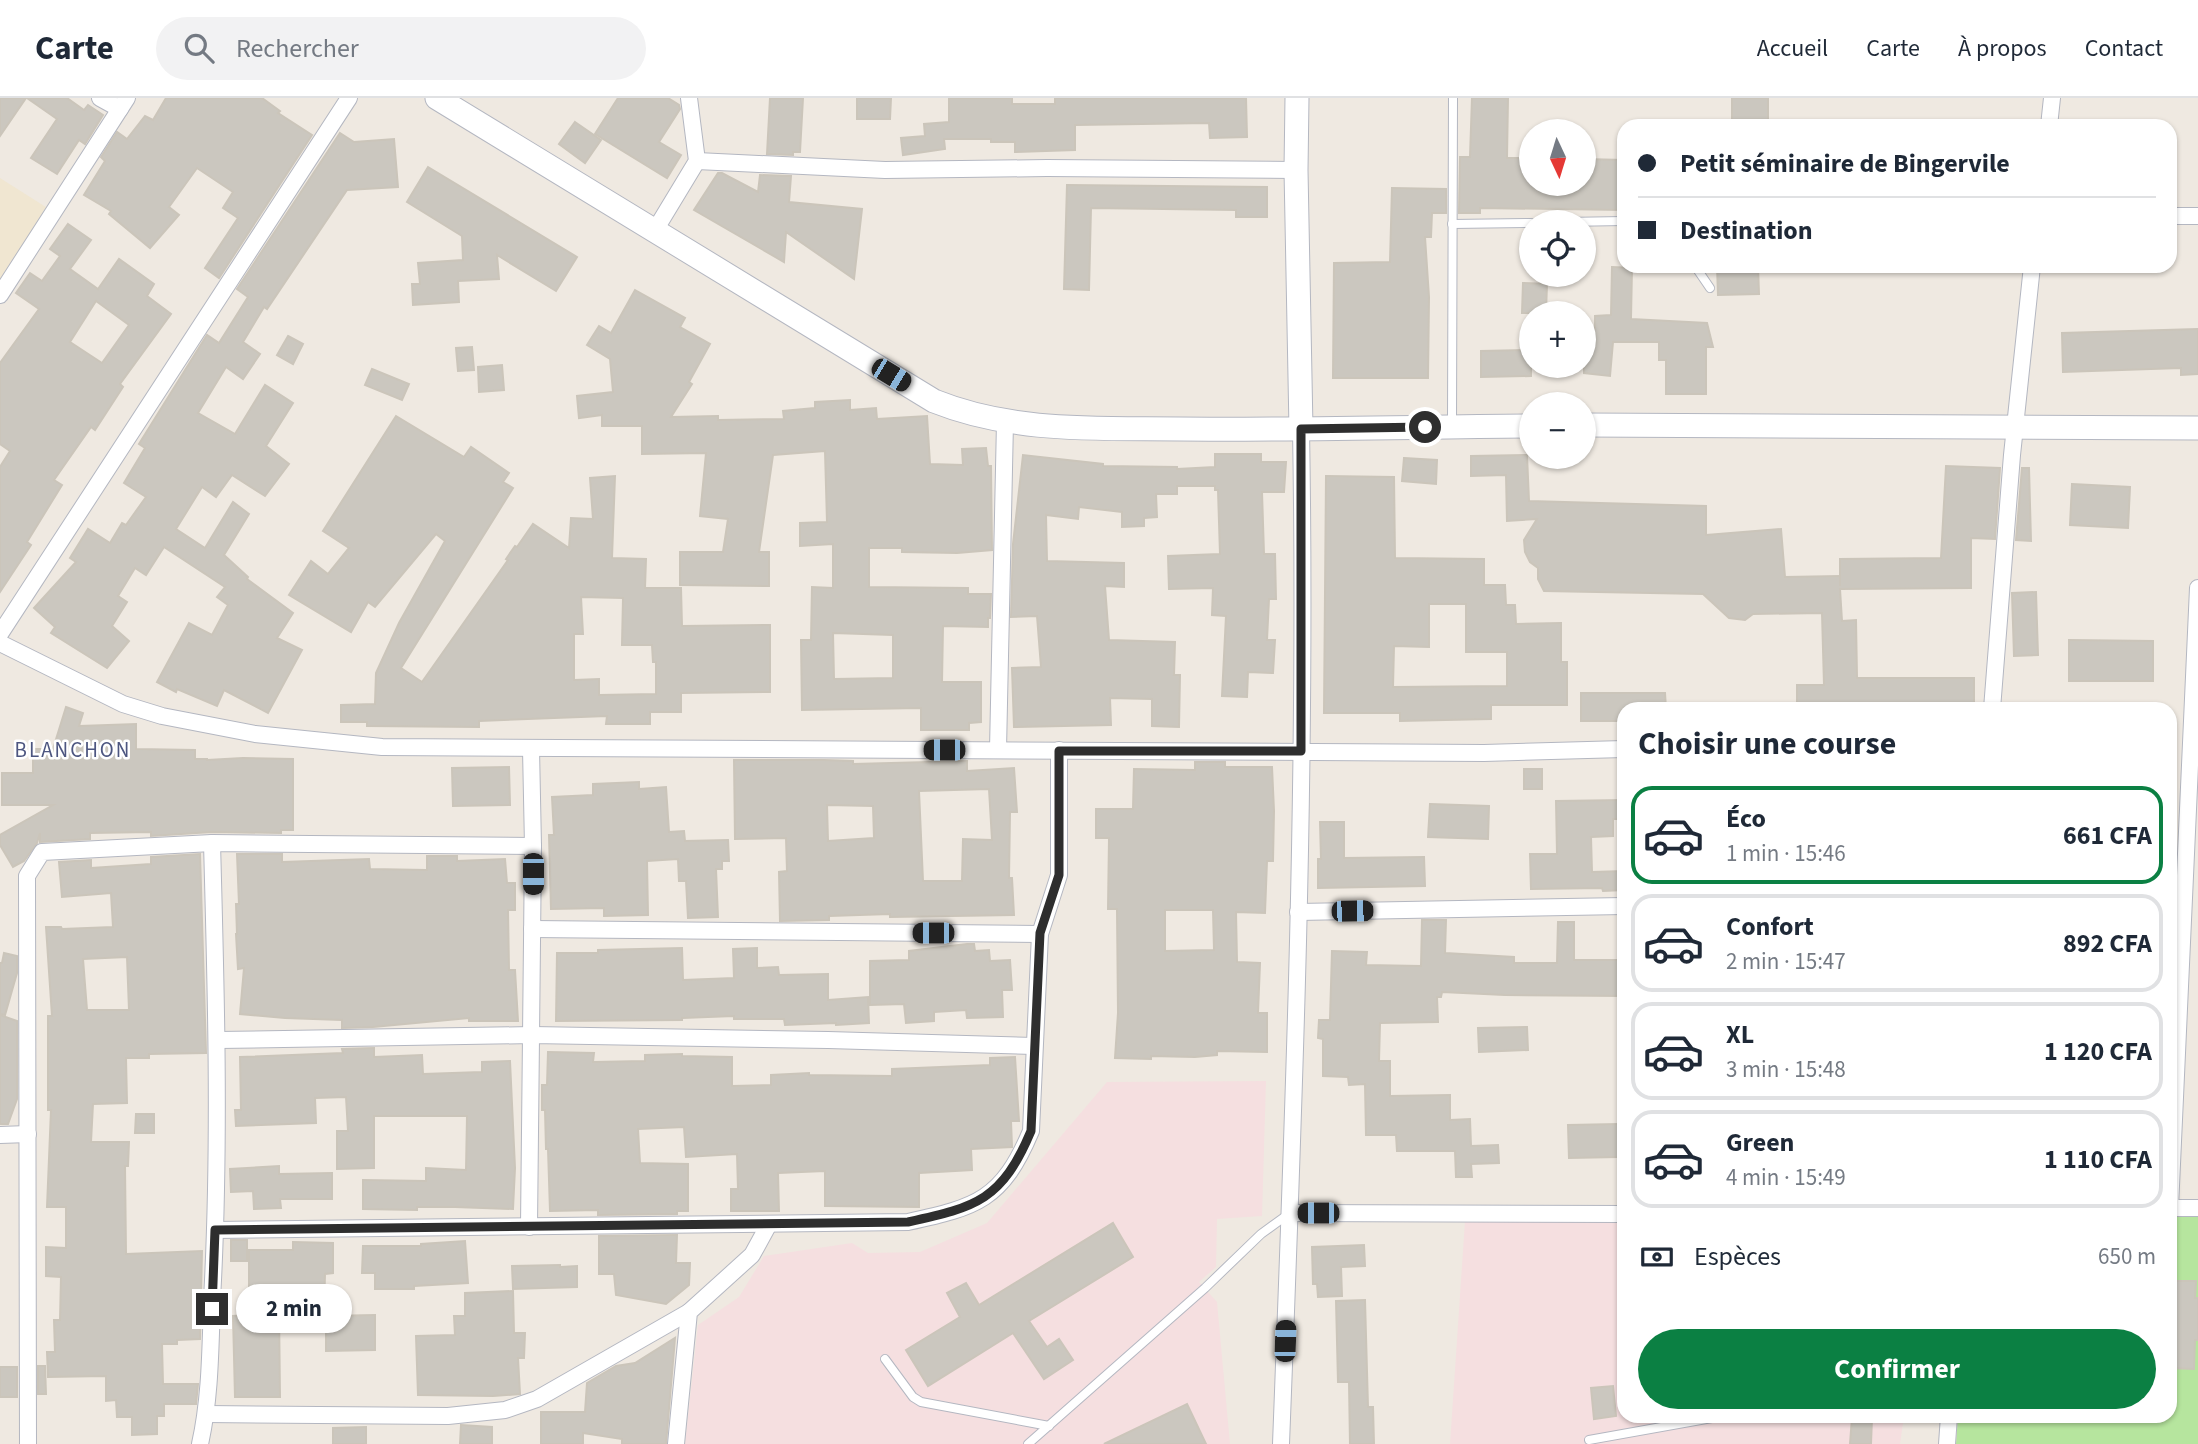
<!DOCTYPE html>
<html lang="fr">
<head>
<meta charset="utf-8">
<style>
	body { margin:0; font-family:"Source Sans 3",sans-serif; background:#f2f2f3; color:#1f2937; height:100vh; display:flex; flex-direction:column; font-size:26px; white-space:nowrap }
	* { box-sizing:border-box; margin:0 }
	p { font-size:23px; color:#747a83 }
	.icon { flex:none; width:38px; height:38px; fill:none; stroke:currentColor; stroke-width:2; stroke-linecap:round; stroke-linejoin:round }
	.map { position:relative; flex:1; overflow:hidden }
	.sheet { position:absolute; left:1617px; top:604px; width:560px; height:721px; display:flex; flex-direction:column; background:#fff; border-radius:21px; box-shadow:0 2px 5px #0004 }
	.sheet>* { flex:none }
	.hud { position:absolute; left:1617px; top:21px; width:560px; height:154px; border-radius:21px; box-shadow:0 2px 5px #0004; display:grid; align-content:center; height:154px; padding:0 21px; background:#fff }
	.needle { width:46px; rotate:176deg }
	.fabs { position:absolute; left:1519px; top:21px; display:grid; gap:14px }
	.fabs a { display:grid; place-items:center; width:77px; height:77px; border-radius:50%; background:#fff; box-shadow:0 2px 5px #0004; font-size:35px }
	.end { position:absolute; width:32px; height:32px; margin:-16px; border:9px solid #2e2e2e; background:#fff; box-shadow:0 0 0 4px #fff }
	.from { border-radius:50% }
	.bubble { position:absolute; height:49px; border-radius:24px; background:#fff; box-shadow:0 2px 5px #0004; font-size:23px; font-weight:700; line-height:49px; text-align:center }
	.car { position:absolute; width:21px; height:42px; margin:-21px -10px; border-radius:9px; box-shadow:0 0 5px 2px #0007; background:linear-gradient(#222 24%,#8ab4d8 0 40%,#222 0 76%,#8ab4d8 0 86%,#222 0) }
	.hud b { display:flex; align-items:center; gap:24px; height:66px; font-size:26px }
	.hud b+b { border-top:2px solid #e0e1e3 }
	.hud i { width:18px; height:18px; background:#1f2937 }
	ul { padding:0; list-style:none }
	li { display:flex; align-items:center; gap:21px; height:98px; margin:0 14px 10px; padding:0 7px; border:4px solid #e0e1e3; border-radius:21px }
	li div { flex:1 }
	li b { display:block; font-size:26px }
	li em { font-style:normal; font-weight:700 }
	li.current { border-color:#0b8043 }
	li>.icon { width:63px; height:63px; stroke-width:1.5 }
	h2 { padding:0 21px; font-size:32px; line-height:84px }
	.pay { display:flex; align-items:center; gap:18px; height:77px; padding:0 21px; font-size:26px }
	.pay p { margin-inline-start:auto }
	.button { display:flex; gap:14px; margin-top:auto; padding:14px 21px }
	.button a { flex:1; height:80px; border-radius:42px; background:#0b8043; color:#fff; font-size:28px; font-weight:700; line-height:80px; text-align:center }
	header { display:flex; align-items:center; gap:42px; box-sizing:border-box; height:98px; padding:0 35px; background:#fff; border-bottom:2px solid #e0e1e3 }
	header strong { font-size:33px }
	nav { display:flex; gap:38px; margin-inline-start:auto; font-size:24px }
	.search { width:490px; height:63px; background:#f2f2f3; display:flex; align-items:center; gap:18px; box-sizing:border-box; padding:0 24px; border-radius:38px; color:#747a83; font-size:26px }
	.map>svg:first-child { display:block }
	.education { fill:#f0e6d1 }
	.medical { fill:#f5dfe0 }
	.green { fill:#b6e59e }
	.building { fill:#cbc7bf; stroke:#cbc5ba; stroke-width:2; fill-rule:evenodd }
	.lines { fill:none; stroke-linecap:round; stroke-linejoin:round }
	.lane-casing { stroke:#b4b7c1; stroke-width:10 }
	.street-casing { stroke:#b4b7c1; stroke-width:18 }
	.secondary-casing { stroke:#b4b7c1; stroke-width:25 }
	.lane { stroke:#fff; stroke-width:8 }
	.street { stroke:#fff; stroke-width:16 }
	.secondary { stroke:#fff; stroke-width:23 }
	.route { stroke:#2e2e2e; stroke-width:9 }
	.labels { text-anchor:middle; stroke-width:5; stroke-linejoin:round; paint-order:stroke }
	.neighbourhood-label { font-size:21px; letter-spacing:2px; fill:#4d5680; stroke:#fff }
</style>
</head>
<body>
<header>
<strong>Carte</strong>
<div class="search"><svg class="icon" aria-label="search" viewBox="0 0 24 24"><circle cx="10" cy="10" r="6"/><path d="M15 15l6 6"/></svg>Rechercher</div>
<nav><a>Accueil</a><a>Carte</a><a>À propos</a><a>Contact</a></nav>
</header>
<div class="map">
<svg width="2198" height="1346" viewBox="0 0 2198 1346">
	<rect width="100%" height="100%" fill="#efe9e1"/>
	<!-- education -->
	<path class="education" d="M0,80L49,111L0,186Z"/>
	<!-- medical -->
	<g class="medical">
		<path d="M1266,983L1262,1118L1217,1121L1216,1169L1199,1184L1217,1204L1230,1346H685L698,1227L739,1199L764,1158L852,1145L868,1155L920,1154L987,1125L1107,984Z"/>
		<path d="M1465,1123L1624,1124V1318H1904L1900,1346H1450Z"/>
	</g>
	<!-- green -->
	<path class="green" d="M2170,1119H2198V1346H1956L1958,1318H2170Z"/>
	<!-- building -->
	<g class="building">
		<path d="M0,0H26L0,38Z"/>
		<path d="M27,0H67L84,12L88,7L103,17L85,46L79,42L57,76L31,60L57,21Z"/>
		<path d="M166,0H262L280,13L278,15L312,37L219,180L205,170L238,120L223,110L233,94L197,70L169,109L179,117L150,150L109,116L111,113L84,97L105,63L101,59L117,34L127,41L145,18L153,22Z"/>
		<path d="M618,0H668L679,7L680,11L659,44L681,57L667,80L595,36Z"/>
		<path d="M770,0H803L800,54H793V57L767,56Z"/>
		<path d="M857,0H891L890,21H857Z"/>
		<path d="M949,0H1012V6H1055V0H1246L1247,39L1210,40L1209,25L1075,27V52L1015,54V44H991V41H944L945,51L903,57L901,40L925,38L924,26L949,24Z"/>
		<path d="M1472,0H1508L1507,60H1531V86H1584V61L1624,62V112L1480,110V115H1459L1460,59H1470Z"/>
		<rect x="1732" y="0" width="36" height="28"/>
		<path d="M575,24L601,42L585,65L559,46Z"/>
		<path d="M340,35L354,44L394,41L398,89L347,92L267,211L264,209L243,244L260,256L243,281L226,269L198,315L235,336L265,287L293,305L266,348L289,366L265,398L232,377L216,399L202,389L176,431L205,450L233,404L249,416L224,457L248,479L247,481L293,515L277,540L302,552L268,615L224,592L217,608L177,591L176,594L157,584L189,525L212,537L228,507L217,499L225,489L164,449L146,477L135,470L118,498L127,504L112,528L129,543L107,570L51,535L55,529L34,510L76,464L70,460L88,431L110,445L122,425L126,427L146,399L124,385L145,350L139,346L207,237L219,245L248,199L237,191Z"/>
		<path d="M428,69L577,159L556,193L497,157L499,181L458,183L459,204L413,207L412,186H420L418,165L463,162L462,138L407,104Z"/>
		<path d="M718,75H722L758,94L760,77L791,78L789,104L862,111L854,181L786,134L784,164L694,112Z"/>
		<path d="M1067,87L1267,89V119H1236V112L1091,110L1089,192L1064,191Z"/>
		<path d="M1392,90L1446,91V115H1432L1431,139H1425L1429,199L1428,280H1333L1334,165L1390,164Z"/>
		<path d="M68,126L91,142L70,171L98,191L119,161L154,186L147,198L171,216L120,286L123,289L95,332L91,329L54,382L62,387L27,444L31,447L0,494V369L10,353L0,346V265L39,211L16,195L30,175L42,183L60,158L50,151ZM96,203L129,227L102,265L70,244Z"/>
		<path d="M1717,168H1758L1759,196L1718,197Z"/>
		<path d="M1612,169L1632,170L1631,221L1707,225L1713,249H1706V296H1666V262H1659V244H1613L1610,278L1584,275V232L1595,231V218L1611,217Z"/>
		<path d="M1523,185L1547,186L1546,215H1522Z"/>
		<path d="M635,192L685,220L680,229L710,246L689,284L692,286L671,319L718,318V322L784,321L783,313L815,310V304L850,302V312L876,310L877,321L927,318L930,366L963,367L962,351L986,350L988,368H991L992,452L957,455L902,454V450H869V489L968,490V496H991L990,520H988V529L943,528L942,584H981V624L969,625V632H921V610L802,612L801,542H811L812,489L833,490V446L800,448V425L827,424L825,353L773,357L759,454H769V488L680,487V454H723L728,421L700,418L706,355L642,356V328H602V317L579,320L577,298L613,294L610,261L587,247L599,228L611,235ZM833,535L893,537V580L834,581Z"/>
		<path d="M2198,231V276L2181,277V270L2063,274L2062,235Z"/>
		<path d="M288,238L303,246L293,266L277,257Z"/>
		<path d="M472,249L474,272L458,273L456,250Z"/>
		<path d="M1531,252V278L1481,279V253Z"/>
		<path d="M502,267L504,292L479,294L478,269Z"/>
		<path d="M372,271L409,286L402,302L365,287Z"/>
		<path d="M396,318L464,359L471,349L509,375L503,384L513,390L401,570L422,584L508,462L506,461L515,448L517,449L533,426L569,450L571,420L593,421L590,380L615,378L612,460L646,461L645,490H681L682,528L770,527V594L681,595V614H650V626H606L607,618L479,623V629L367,628V624H341V607L375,606L376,575L399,525L445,443L436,436L375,509L368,504L351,534L289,497L311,463L328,476L349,450L323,433ZM581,499L623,500L622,547H652L653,564H656V596L599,597V581L574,582V536H583Z"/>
		<path d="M1215,356H1261V364H1286L1284,394H1262L1264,456H1275L1276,501H1269L1267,542H1275L1273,575L1248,574L1247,599L1222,598L1226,518L1212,517L1213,490L1169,491L1168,458L1220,456L1218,392H1215V388H1177V396H1156L1157,419L1144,420V428L1122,429V414L1079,409L1078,421L1046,417L1047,463L1124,465V489L1105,488L1109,542L1175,544L1174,577H1180L1179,629L1152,628V601L1110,600L1111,627L1014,629L1012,570L1041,569L1037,518L1011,519L1013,446L1023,357L1103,366V368L1177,369V371L1215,369Z"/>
		<path d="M1527,357L1529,403L1706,408V437L1781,431L1785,479L1840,478V488V461L1941,460L1946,368L2000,370L1995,441L1971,440V490L1840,491L1842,523L1856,522L1857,580H1974V611H1797V587H1824L1822,515L1753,516L1745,522L1729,520L1703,496L1544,493L1538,481V470L1530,464L1525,454L1524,442L1537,421L1507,423L1506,377L1471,378V358Z"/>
		<path d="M1404,360L1437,362L1436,386L1402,383Z"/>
		<path d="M2022,370H2029L2031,443L2016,442Z"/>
		<path d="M1326,378L1394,379L1395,460L1484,461V487H1505L1506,507H1515L1516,526L1561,525V564H1567V607H1491V621L1400,623V615H1324ZM1429,506H1466V554H1507V588L1393,589L1394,548L1429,549Z"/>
		<path d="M2072,386L2130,389L2128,430L2070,427Z"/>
		<path d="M2036,494L2038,557L2014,558L2012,495Z"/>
		<path d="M2069,542L2153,543V583H2069Z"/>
		<path d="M1581,595H1665L1666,611H1624V623H1581Z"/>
		<path d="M66,609L83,615L79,628L136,626V651L195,652V661H207V662L243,660L293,661V732H281V735L212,734L151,738V734L90,735V741L40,744V735L37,745L24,763L13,769L0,747V737L53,707H2V675H33V651H53Z"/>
		<path d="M734,662H824L853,663V666L967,663V673L1014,670L1017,714H1010L1009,780H1012L1014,817L890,819V816L829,818V822L780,823L779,774L787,773L786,740L735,741ZM989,691L992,742L963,741L962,783H923L919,693ZM827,707L873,708L874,740L828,743Z"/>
		<path d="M1195,664H1225V669H1272L1274,713L1273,763H1267L1265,815L1236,814L1237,864L1260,865L1258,915H1267V954L1217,953V957L1195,959L1151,958V961L1115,960L1118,915L1117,811H1108L1109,740H1096V711H1133L1134,671L1195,672ZM1165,812H1213L1214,852L1165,853Z"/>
		<path d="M509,669L510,707L453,708L452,670Z"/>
		<rect x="1524" y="671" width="18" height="20"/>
		<path d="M639,684V691L666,689L669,734L684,733L685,743L728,742L729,763H722V771H716L718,819L688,820L686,783H679L678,761L647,763L648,817L604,818V810L551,811L549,737H554L552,699L593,697V686Z"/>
		<path d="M1624,702V721H1613V738L1591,739L1592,774L1624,773V792L1603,793L1602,790L1531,791L1530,756H1557L1556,703Z"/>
		<path d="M1430,706L1489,708L1488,741L1428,739Z"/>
		<path d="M1320,724H1344V760L1424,759L1425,788L1318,790V761H1321Z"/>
		<path d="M200,756L206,955L149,956V960H126L127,1005L93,1006L91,1044H129L128,1068H125L126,1156L202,1153L200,1241L177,1242V1246H162L163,1286H198L196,1306H164V1318H157V1336L132,1337V1319H117L116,1302L106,1303V1278L48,1279L47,1254H55L54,1222H60L61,1179L46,1178V1149L66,1150V1109H47L51,1012H48V918H52L46,829H61L62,831L113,829L111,795L62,799L59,764L91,762V770L151,766V759ZM127,859L129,912H87L83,861Z"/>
		<path d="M237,756H282V764L369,761L370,771L427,772V758H457V763L505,761L507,785H515V812H508L509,872H515L518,923H469V920L373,929L342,930V922L285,920L240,916L244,870L238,871L236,836H237L236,806H239Z"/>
		<path d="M1422,822H1446L1445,855L1514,859V865H1557L1558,824H1574V862H1624V898L1505,897L1442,894L1441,899H1437L1438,924L1380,925L1379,963H1390V998L1450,997V1022L1470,1021L1471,1048L1498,1047L1499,1065L1471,1066L1472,1079H1456L1455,1053H1397L1396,1037H1366L1365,986L1349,987L1348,979L1323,978V941L1318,940L1319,922H1330L1332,853L1367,854L1366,867L1421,868Z"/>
		<path d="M967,846H974L975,853L989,852L990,863L1010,862L1012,892H1002L1003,919L967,920L966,912L934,914V923L906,925L904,906L870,907V863L909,862V853Z"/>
		<path d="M682,850L683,882L734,880L733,851L757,850V870L778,869L779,877L828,876V902L868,899L869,925L836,927V925L785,927L784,921H734V918L682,920V922L556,923L557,855H598V852Z"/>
		<path d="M4,855L17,858V875L5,917L0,916V865H2Z"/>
		<path d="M0,917L17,923V1001L8,1026H0Z"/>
		<path d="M1527,929L1528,952L1479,954L1478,930Z"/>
		<path d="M374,950V959L422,957L423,976L482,974V964L510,963L515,1070L513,1111L455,1109H417V1112L363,1111V1082L426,1083V1070L466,1072L467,1018H374V1070L337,1071V1033H348L346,999L315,1000L316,1025L236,1028L235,1012H241L240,959L343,955L342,951Z"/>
		<path d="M548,954L594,955L593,964L645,963V957L682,956V958L732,959V988L771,987V977L809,975V977L892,978V971L990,967V960L1015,959L1019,1023H1011L1012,1049L971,1051L972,1072L919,1075V1109L825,1108V1073L778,1075L779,1113H731V1091H738L737,1056L686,1059L684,1029L638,1031L640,1065L688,1066V1113H677V1116L598,1117V1112L550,1113L548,1051H546L545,1012H542V987H547Z"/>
		<path d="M136,1016H154V1035H135Z"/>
		<path d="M1618,1026V1059L1569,1060L1568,1027Z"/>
		<path d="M279,1068V1076L332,1075V1101H280L281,1110L254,1111L253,1093L231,1094L230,1071Z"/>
		<path d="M1113,1125L1133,1159L1029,1223L1047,1249L1059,1241L1073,1262L1044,1281L1013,1235L928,1288L906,1252L960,1219L947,1195L966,1185L979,1207Z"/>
		<path d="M677,1137L676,1165H690L689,1187L666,1206L616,1197L614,1176H599V1138Z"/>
		<rect x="231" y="1142" width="16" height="21"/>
		<path d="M465,1143L468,1185L414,1188V1191H375V1175H362L363,1148H421V1146Z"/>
		<path d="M293,1144L333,1145V1175L325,1176L324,1212L279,1211L280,1299H235L233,1218L249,1217V1152H293Z"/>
		<path d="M1364,1147L1365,1168L1341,1169L1342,1198L1318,1199L1317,1186H1313L1312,1149Z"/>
		<path d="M560,1167V1169L577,1168V1189L513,1191L512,1168Z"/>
		<path d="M2170,1183H2196L2195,1200H2198V1242H2195L2194,1271L2170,1270Z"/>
		<path d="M513,1193L514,1235H525L524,1260H518L520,1296L493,1298L418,1297L416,1238L455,1237L454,1218H465V1195Z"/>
		<path d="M1365,1202L1368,1309H1373L1374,1346H1350L1349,1284H1338L1336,1203Z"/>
		<path d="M375,1217V1252L326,1253V1218Z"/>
		<path d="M675,1240L666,1346H622V1341L583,1335V1346H541V1314H585L587,1285L616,1268L635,1265Z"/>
		<path d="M38,1268H45L46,1296H38Z"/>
		<rect x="0" y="1269" width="17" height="30"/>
		<path d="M1613,1288L1616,1318L1594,1321L1591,1290Z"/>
		<path d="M1187,1306L1206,1346H1104Z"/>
		<path d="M1852,1319L1872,1320L1871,1346H1850Z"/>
		<path d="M461,1327L492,1329V1346H460Z"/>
		<path d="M366,1329V1346H333V1330Z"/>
	</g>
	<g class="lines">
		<defs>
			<g id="lane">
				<path d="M1564,124L1624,123"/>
				<path d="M1452,126L1531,125"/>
				<path d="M1695,168L1710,190"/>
				<path d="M1452,326L1453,0"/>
				<path d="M885,1261L913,1299L921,1304L1049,1328"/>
				<path d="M1589,1342L1723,1318"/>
				<path d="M1028,1346L1205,1190L1261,1136L1290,1115"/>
			</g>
			<g id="street">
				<path d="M100,0L120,11"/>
				<path d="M2049,28L2052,0"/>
				<path d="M697,63L885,72L1047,70L1296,72"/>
				<path d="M2170,118H2198"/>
				<path d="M654,134L697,63L689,0"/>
				<path d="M0,197L127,0"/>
				<path d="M0,536L349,0"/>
				<path d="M0,545L123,606L162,618L255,636L382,649L1484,655L1624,651"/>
				<path d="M1992,611L2012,357L2032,168"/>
				<path d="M998,652L1005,324"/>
				<path d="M1298,814L1624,808"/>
				<path d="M532,831L1040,836"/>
				<path d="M218,942L532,937L828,942L1034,948"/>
				<path d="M0,1037L28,1036"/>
				<path d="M2170,1110L2198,490"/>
				<path d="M2170,1110H2198"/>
				<path d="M1290,1115L1624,1116"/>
				<path d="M529,1129L533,748L531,651"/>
				<path d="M215,1132L908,1124C977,1109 1002,1102 1031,1033L1040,836L1059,777V652"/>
				<path d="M206,1316L448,1318L505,1312L537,1301L689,1214"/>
				<path d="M28,1346L27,778L42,754L212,745L533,748"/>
				<path d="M200,1346C212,1292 210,1236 213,1182C220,1036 216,890 212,745"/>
				<path d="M676,1346L689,1214L752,1157L769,1126"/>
				<path d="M1281,1346C1294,1008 1307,669 1301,331"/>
				<path d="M1947,1346L1949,1318"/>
			</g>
			<g id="secondary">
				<path d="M437,0L934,303C1014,335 1096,330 1180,331C1297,332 1414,329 1531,328"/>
				<path d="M1297,0L1296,72L1301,331"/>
				<path d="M1584,327L2198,330"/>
			</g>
		</defs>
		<!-- lane casing -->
		<use href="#lane" class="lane-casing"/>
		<!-- street casing -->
		<use href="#street" class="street-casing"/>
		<!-- secondary casing -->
		<use href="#secondary" class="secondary-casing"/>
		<!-- lane -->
		<use href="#lane" class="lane"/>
		<!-- street -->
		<use href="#street" class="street"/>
		<!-- secondary -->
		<use href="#secondary" class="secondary"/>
	</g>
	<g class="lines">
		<!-- route -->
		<path class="route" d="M212,1211L215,1132L908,1124C977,1109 1002,1102 1031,1033L1040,835L1059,777V653H1301V331L1425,329"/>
	</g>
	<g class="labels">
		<!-- neighbourhood labels -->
		<g class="neighbourhood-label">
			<text x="73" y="659">BLANCHON</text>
		</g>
	</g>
</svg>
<div class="fabs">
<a><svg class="needle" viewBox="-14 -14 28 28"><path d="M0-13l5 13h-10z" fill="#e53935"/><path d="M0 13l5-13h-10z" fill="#747a83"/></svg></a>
<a><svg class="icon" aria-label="locate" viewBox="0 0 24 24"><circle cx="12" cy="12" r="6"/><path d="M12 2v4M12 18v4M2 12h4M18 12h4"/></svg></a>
<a>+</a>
<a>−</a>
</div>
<i class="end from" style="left:1425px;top:329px"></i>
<i class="end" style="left:212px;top:1211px"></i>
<div class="bubble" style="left:236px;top:1186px;width:116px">2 min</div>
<i class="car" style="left:891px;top:277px;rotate:121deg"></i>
<i class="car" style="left:944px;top:652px;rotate:270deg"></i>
<i class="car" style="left:533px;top:776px;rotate:180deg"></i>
<i class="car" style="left:1352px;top:813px;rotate:89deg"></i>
<i class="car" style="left:933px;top:835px;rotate:270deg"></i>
<i class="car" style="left:1318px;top:1115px;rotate:270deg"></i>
<i class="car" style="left:1285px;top:1243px;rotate:2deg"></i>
<div class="hud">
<b><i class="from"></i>Petit séminaire de Bingervile</b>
<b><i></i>Destination</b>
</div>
<section class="sheet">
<h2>Choisir une course</h2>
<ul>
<li class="current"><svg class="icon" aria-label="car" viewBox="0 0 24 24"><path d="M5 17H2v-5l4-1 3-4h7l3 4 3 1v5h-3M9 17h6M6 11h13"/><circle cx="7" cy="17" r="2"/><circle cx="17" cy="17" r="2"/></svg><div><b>Éco</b><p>1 min · 15:46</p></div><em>661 CFA</em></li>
<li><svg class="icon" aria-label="car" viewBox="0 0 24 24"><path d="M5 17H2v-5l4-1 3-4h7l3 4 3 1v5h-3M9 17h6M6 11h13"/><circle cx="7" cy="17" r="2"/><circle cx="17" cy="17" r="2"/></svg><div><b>Confort</b><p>2 min · 15:47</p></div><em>892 CFA</em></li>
<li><svg class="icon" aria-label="car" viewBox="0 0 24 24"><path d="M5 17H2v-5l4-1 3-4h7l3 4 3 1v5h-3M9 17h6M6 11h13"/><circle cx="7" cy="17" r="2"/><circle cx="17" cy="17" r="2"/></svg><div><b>XL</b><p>3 min · 15:48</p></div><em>1 120 CFA</em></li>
<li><svg class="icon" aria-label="car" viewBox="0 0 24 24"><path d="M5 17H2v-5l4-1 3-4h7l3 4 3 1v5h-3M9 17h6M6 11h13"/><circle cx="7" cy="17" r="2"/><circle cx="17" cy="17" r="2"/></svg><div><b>Green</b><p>4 min · 15:49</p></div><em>1 110 CFA</em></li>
</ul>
<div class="pay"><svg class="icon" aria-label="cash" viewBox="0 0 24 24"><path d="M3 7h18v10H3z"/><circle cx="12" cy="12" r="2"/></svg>Espèces<p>650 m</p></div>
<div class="button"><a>Confirmer</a></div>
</section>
</div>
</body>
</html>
